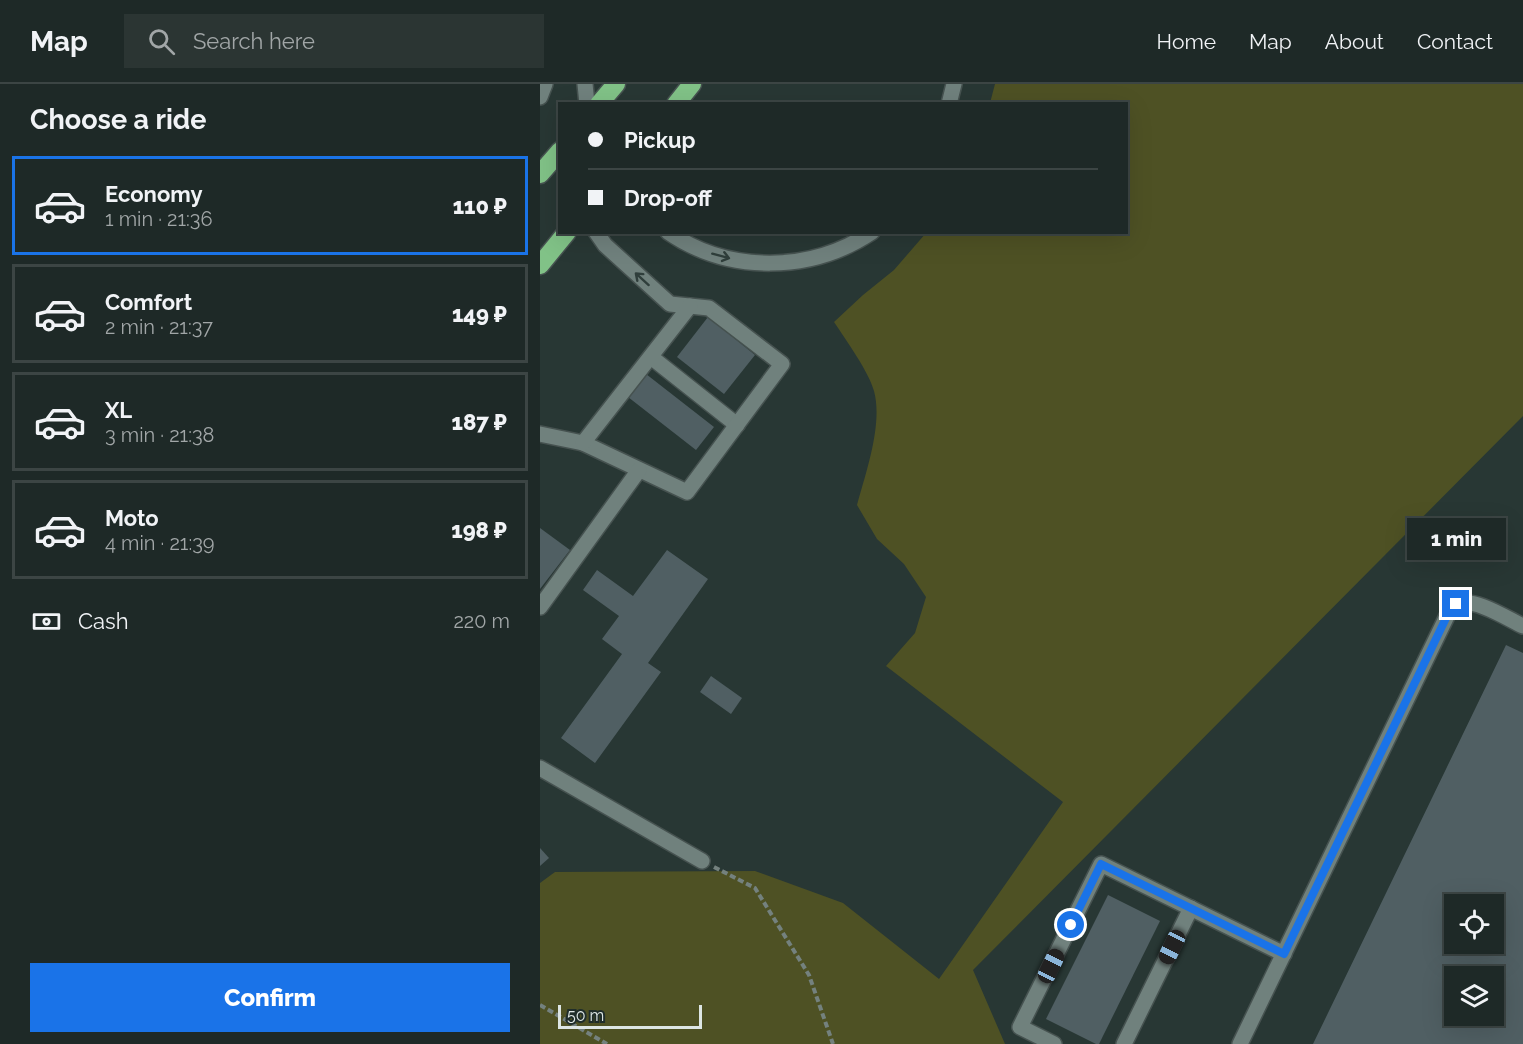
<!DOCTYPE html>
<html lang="en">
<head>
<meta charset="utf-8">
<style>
	body { margin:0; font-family:Raleway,sans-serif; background:#2b3533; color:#f1f3f6; height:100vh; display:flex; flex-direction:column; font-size:22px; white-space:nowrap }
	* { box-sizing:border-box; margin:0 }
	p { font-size:20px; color:#a1a6a7 }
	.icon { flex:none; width:33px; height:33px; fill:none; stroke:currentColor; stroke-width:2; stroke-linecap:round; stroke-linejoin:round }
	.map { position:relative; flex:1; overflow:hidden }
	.side { display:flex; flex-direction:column; background:#1e2927; width:540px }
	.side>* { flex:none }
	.guide { position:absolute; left:18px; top:18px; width:570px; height:132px; border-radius:0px; box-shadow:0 6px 24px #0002,0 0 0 2px #3c4544; display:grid; align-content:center; height:132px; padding:0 30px; background:#1e2927 }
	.fabs { position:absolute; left:904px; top:810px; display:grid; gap:12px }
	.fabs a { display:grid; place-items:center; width:60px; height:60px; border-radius:0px; background:#1e2927; box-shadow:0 6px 24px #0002,0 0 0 2px #3c4544; font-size:30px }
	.scale { position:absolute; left:18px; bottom:15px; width:144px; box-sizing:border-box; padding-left:6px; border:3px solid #dde6e4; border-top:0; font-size:16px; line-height:21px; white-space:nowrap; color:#dde6e4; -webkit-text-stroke:4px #1f2d2a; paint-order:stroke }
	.end { position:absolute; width:27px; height:27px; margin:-14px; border:8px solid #1a73e8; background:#fff; box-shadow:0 0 0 3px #fff }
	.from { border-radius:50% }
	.bubble { position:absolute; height:42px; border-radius:0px; background:#1e2927; box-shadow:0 6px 24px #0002,0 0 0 2px #3c4544; font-size:20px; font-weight:800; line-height:42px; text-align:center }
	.car { position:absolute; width:18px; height:36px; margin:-18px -9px; border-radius:8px; box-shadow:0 0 4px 2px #0007; background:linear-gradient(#222 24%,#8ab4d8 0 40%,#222 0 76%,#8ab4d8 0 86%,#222 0) }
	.guide b { display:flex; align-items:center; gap:21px; height:57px; font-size:22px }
	.guide b+b { border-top:2px solid #3c4544 }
	.guide i { width:15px; height:15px; background:#f1f3f6 }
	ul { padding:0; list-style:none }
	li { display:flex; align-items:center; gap:18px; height:99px; margin:0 12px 9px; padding:0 18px; border:3px solid #3c4544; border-radius:0px }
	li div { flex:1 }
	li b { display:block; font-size:22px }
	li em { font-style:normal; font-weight:800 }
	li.current { border-color:#1a73e8 }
	li>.icon { width:54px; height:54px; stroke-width:1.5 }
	h2 { padding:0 30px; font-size:27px; line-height:72px }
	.pay { display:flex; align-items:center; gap:15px; height:66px; padding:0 30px; font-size:22px }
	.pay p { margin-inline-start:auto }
	.primary-button { display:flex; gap:12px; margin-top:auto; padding:12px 30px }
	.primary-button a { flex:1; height:69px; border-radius:0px; background:#1a73e8; color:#fff; font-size:24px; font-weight:800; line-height:69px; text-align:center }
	header { display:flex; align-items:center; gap:36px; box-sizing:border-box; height:84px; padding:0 30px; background:#1e2927; border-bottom:2px solid #3c4544 }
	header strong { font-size:28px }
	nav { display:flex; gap:33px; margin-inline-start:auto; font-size:21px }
	.search { width:420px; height:54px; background:#2b3533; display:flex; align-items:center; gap:15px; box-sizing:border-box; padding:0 21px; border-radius:0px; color:#a1a6a7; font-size:22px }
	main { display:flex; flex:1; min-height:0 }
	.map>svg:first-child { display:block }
	.green { fill:#4e5124 }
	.building { fill:#505f63; fill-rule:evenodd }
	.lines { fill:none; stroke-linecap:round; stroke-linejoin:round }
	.minor-casing { stroke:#465250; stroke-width:18 }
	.highway-casing { stroke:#465250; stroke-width:21 }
	.path { stroke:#74817e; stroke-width:4; stroke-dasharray:6 3; stroke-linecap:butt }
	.minor { stroke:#70817d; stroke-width:15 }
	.highway { stroke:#81c287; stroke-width:18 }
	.oneway { stroke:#2f3e3b }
	.route { stroke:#1a73e8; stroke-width:8 }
</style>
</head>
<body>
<header>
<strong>Map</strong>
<div class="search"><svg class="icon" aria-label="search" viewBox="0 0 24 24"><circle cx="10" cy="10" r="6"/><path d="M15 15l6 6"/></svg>Search here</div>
<nav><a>Home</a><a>Map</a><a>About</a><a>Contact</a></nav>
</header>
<main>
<section class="side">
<h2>Choose a ride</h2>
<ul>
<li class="current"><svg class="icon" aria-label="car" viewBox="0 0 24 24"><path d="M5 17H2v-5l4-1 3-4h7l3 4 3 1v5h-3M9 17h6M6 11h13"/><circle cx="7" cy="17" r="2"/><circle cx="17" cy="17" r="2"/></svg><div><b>Economy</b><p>1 min · 21:36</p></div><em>110 ₽</em></li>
<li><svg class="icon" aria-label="car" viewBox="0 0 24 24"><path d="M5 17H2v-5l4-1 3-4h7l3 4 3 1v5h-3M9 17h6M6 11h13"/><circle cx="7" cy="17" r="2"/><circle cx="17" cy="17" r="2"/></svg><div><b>Comfort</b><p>2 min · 21:37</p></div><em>149 ₽</em></li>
<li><svg class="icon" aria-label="car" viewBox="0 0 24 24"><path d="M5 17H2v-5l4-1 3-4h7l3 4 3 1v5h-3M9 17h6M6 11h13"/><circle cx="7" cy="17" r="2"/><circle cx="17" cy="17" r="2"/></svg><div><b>XL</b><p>3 min · 21:38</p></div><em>187 ₽</em></li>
<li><svg class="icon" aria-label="car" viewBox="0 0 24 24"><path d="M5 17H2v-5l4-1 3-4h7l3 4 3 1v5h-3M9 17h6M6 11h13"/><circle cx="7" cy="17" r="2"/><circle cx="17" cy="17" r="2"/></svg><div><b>Moto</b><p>4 min · 21:39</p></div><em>198 ₽</em></li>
</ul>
<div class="pay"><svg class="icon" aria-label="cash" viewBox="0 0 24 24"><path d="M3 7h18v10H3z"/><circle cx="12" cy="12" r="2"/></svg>Cash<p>220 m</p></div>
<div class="primary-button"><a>Confirm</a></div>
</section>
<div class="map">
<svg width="983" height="960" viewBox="0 0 983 960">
	<rect width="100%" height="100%" fill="#283734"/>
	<!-- green -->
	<path class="green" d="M455,0H983V332L433,886L465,960H0V799L15,788L215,787L303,819L399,895L523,718L346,582L375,549L386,513L364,480L337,455L317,421C326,388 343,340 334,307C329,288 306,256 294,238L323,211L354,186L386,149L586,148V20L450,19Z"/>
	<!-- building -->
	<g class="building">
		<path d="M168,233L215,271L184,310L137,273Z"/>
		<path d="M106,290L174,343L156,366L88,313Z"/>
		<path d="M0,444L30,466L0,505Z"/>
		<path d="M127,466L168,495L108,579L121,588L55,679L21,654L82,570L62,555L79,532L43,506L57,486L93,512Z"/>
		<path d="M966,561L983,569V960H773ZM915,820H954V860H915ZM915,892H954V932H915Z"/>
		<path d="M171,592L202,614L191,630L160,608Z"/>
		<path d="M0,764L9,774L0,782Z"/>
		<path d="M568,811L620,837L559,960H556L506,935Z"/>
	</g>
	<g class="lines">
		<defs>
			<g id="minor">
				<path d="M45,0L47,20"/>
				<path d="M0,13L5,0"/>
				<path d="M409,20L414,0"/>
				<path d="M128,148C189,190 271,189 332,148"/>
				<path d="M111,273L197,341"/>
				<path d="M0,350L43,359L147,408L242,280L169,224L130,220L65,161L56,148"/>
				<path d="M43,359L150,222"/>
				<path d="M0,523L99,386"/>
				<path d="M0,684L162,777"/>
				<path d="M514,960L480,943L561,780L744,870"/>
				<path d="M584,960L651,824"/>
				<path d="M700,960L908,530C911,526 914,522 918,520C934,513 968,535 983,542"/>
			</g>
			<g id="highway">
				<path d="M59,20L76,0"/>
				<path d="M136,20L152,0"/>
				<path d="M0,90L20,67"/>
				<path d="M0,181L27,148"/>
			</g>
		</defs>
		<!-- minor casing -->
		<use href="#minor" class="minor-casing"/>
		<!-- highway casing -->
		<use href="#highway" class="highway-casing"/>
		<!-- path -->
		<g class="path">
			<path d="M174,783L215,804L269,891L293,960"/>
			<path d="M0,921L67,960"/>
		</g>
		<!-- minor -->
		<use href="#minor" class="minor"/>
		<!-- highway -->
		<use href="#highway" class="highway"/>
	</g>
	<!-- one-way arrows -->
	<defs><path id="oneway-shaft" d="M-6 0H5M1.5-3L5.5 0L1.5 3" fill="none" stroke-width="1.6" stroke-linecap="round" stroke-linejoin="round" transform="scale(1.5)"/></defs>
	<g class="oneway">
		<use href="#oneway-shaft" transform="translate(181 172) rotate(15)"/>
		<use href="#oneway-shaft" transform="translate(102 195) rotate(-138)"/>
	</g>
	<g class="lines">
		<!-- route -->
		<path class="route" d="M531,841L561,780L744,870L908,530L916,520"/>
	</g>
</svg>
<div class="fabs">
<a><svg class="icon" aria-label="locate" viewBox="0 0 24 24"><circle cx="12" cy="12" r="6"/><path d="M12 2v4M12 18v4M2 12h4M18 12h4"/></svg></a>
<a><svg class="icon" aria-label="layers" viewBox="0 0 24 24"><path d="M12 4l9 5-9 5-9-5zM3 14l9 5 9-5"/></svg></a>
</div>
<div class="scale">50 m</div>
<i class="end from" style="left:531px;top:841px"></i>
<i class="end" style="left:916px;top:520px"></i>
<div class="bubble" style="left:867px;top:434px;width:99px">1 min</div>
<i class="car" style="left:632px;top:863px;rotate:206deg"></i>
<i class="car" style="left:511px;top:882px;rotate:26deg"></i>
<div class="guide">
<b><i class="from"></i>Pickup</b>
<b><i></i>Drop-off</b>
</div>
</div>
</main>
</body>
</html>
